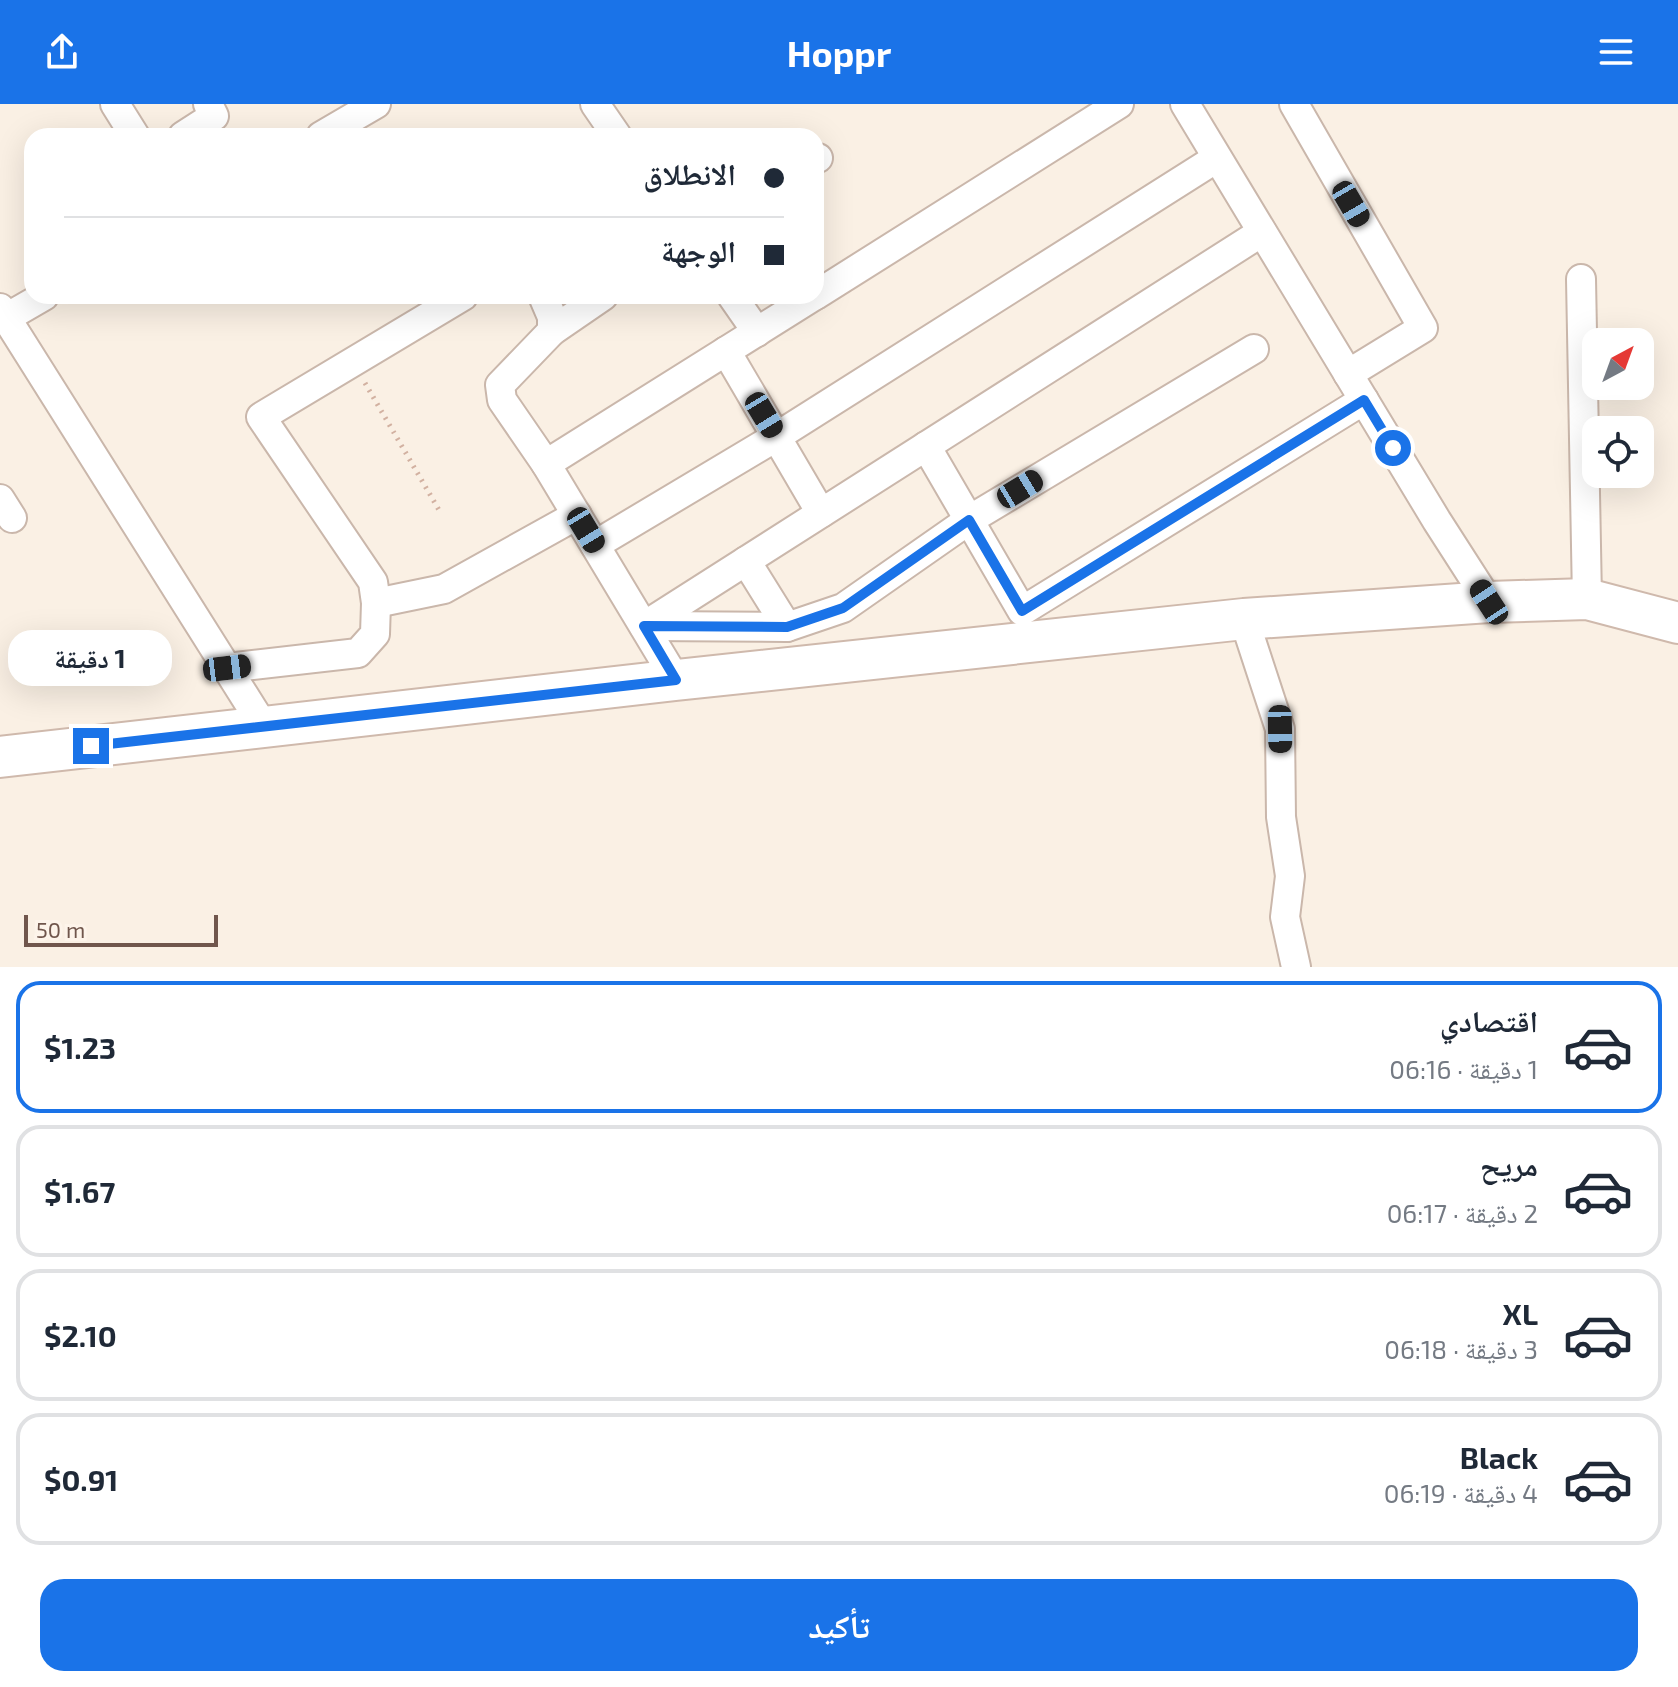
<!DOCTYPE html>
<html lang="ar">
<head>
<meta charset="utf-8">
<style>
	body { margin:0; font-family:"Exo 2","Noto Naskh Arabic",sans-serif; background:#f2f2f3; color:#1f2937; direction:rtl; height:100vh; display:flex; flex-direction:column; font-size:30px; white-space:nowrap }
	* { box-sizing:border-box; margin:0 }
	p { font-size:26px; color:#747a83 }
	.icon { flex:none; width:44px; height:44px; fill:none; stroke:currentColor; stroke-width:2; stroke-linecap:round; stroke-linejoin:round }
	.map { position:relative; height:863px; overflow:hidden; direction:ltr }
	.details { display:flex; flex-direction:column; background:#fff; flex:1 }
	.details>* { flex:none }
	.top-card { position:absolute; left:24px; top:24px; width:800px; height:176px; border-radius:24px; box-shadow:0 8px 32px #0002; direction:rtl; display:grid; align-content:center; height:176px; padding:0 40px; background:#fff }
	.needle { width:52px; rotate:41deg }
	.tools { position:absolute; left:1582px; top:224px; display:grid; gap:16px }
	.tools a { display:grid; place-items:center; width:72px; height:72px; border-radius:16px; background:#fff; box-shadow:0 8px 32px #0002; font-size:40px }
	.scale { position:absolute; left:24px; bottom:20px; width:194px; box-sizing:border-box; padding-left:8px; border:4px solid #70564c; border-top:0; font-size:22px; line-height:28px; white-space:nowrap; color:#70564c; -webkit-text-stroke:6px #fdf4ea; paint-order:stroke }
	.end { position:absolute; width:36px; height:36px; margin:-18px; border:10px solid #1a73e8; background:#fff; box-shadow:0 0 0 4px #fff }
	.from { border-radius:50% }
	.bubble { position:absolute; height:56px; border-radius:24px; background:#fff; box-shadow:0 8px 32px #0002; font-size:26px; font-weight:700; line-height:56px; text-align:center; direction:rtl }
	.car { position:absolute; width:24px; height:48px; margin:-24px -12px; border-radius:10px; box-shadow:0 0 6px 2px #0007; background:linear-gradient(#222 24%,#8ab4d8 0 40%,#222 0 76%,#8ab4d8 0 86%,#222 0) }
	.top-card b { display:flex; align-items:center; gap:28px; height:76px; font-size:30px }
	.top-card b+b { border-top:2px solid #e0e1e3 }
	.top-card i { width:20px; height:20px; background:#1f2937 }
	ul { padding:14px 0 0; list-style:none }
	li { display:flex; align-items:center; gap:24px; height:132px; margin:0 16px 12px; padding:0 24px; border:4px solid #e0e1e3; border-radius:24px }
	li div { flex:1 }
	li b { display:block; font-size:30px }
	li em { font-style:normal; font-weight:700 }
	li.on { border-color:#1a73e8 }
	li>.icon { width:72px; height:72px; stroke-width:1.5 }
	.button { display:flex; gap:16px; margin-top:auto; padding:16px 40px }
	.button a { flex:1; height:92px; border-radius:24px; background:#1a73e8; color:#fff; font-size:32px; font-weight:700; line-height:92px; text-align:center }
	header { display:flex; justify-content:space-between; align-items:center; height:104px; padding:0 40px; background:#1a73e8; color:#fff; font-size:36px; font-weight:700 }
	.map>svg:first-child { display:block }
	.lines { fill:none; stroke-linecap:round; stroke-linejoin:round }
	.minor-casing { stroke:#cab7ab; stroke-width:32 }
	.secondary-casing { stroke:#cfb9ac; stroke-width:44 }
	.path { stroke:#d2b1a1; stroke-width:5; stroke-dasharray:2 6; stroke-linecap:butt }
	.minor { stroke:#fff; stroke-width:28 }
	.secondary { stroke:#fff; stroke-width:40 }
	.route { stroke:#1a73e8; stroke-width:10 }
</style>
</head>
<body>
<header><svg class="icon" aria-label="menu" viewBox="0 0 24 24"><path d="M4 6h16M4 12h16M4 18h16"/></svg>Hoppr<svg class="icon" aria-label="share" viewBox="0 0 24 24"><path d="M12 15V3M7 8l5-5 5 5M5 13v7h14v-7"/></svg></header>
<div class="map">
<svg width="1678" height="863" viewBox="0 0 1678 863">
	<rect width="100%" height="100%" fill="#faf0e4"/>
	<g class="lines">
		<defs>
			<g id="minor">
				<path d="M115,0L135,32"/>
				<path d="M595,0L617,32"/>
				<path d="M1185,0L1437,417L1489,498"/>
				<path d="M1294,0L1423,224L1348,270"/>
				<path d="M183,32L214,12L208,0"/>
				<path d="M321,32L376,0"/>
				<path d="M816,55L818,54"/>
				<path d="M1581,175L1587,495"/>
				<path d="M816,191L1119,0"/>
				<path d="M543,192L552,213V227L500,281L502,296L546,360L676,576"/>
				<path d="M732,192L757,228"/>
				<path d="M0,204L264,623"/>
				<path d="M6,214L44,192"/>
				<path d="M552,227L603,192"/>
				<path d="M726,247L821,409"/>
				<path d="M926,342L1022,507L1364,296"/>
				<path d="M546,360L814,192"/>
				<path d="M0,395L12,414"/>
				<path d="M595,441L776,333L1217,54"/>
				<path d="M746,457L787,523"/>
				<path d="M376,499L444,485L577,411"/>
				<path d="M1244,515L1280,625L1281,713L1290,772L1285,813L1296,863"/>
				<path d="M644,522L1262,128"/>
				<path d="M644,522L787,523L843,504L969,416L1254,245"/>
				<path d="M227,564L358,549L375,530L376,499L373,478L261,313L463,192"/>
			</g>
			<path id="secondary" d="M0,653L676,576L1244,515L1489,498L1587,495L1678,519"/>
		</defs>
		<!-- minor casing -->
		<use href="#minor" class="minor-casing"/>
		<!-- secondary casing -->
		<use href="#secondary" class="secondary-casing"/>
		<!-- path -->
		<path class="path" d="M365,279L439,406"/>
		<!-- minor -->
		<use href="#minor" class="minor"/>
		<!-- secondary -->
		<use href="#secondary" class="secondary"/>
	</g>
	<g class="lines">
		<!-- route -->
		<path class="route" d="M91,642L676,576L644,522L787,523L843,504L969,416L1022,507L1364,296L1393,344"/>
	</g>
</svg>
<div class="tools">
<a><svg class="needle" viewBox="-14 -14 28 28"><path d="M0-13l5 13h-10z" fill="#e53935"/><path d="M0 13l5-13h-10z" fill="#747a83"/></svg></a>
<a><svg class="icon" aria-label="locate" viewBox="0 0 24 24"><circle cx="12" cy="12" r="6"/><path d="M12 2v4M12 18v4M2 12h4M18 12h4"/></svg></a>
</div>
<div class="scale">50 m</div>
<i class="end from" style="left:1393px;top:344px"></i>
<i class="end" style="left:91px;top:642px"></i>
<div class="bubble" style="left:8px;top:526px;width:164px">1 دقيقة</div>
<i class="car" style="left:1351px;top:100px;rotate:150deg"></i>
<i class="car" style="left:764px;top:311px;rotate:149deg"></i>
<i class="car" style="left:1020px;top:385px;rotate:59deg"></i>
<i class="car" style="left:586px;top:426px;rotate:149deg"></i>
<i class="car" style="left:1489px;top:498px;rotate:327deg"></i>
<i class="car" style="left:227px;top:564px;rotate:83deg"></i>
<i class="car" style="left:1280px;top:625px;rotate:179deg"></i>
<div class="top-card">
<b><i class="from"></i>الانطلاق</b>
<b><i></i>الوجهة</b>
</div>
</div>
<section class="details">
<ul>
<li class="on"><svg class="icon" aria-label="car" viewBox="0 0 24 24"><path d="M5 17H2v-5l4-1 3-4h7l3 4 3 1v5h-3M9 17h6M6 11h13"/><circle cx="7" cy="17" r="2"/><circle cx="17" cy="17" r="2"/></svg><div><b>اقتصادي</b><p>1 دقيقة · 06:16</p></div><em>$1.23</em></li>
<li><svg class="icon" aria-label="car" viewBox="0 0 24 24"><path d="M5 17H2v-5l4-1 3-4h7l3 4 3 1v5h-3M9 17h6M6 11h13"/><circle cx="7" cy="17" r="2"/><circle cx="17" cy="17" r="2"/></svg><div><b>مريح</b><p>2 دقيقة · 06:17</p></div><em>$1.67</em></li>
<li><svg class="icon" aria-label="car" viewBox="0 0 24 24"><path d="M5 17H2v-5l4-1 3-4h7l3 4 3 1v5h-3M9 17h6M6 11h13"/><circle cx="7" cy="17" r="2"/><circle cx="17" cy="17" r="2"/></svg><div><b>XL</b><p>3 دقيقة · 06:18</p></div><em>$2.10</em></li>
<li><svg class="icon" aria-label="car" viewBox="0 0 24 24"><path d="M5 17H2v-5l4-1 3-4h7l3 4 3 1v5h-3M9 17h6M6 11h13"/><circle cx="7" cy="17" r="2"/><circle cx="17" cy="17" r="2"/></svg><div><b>Black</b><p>4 دقيقة · 06:19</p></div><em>$0.91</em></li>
</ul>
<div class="button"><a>تأكيد</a></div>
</section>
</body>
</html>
